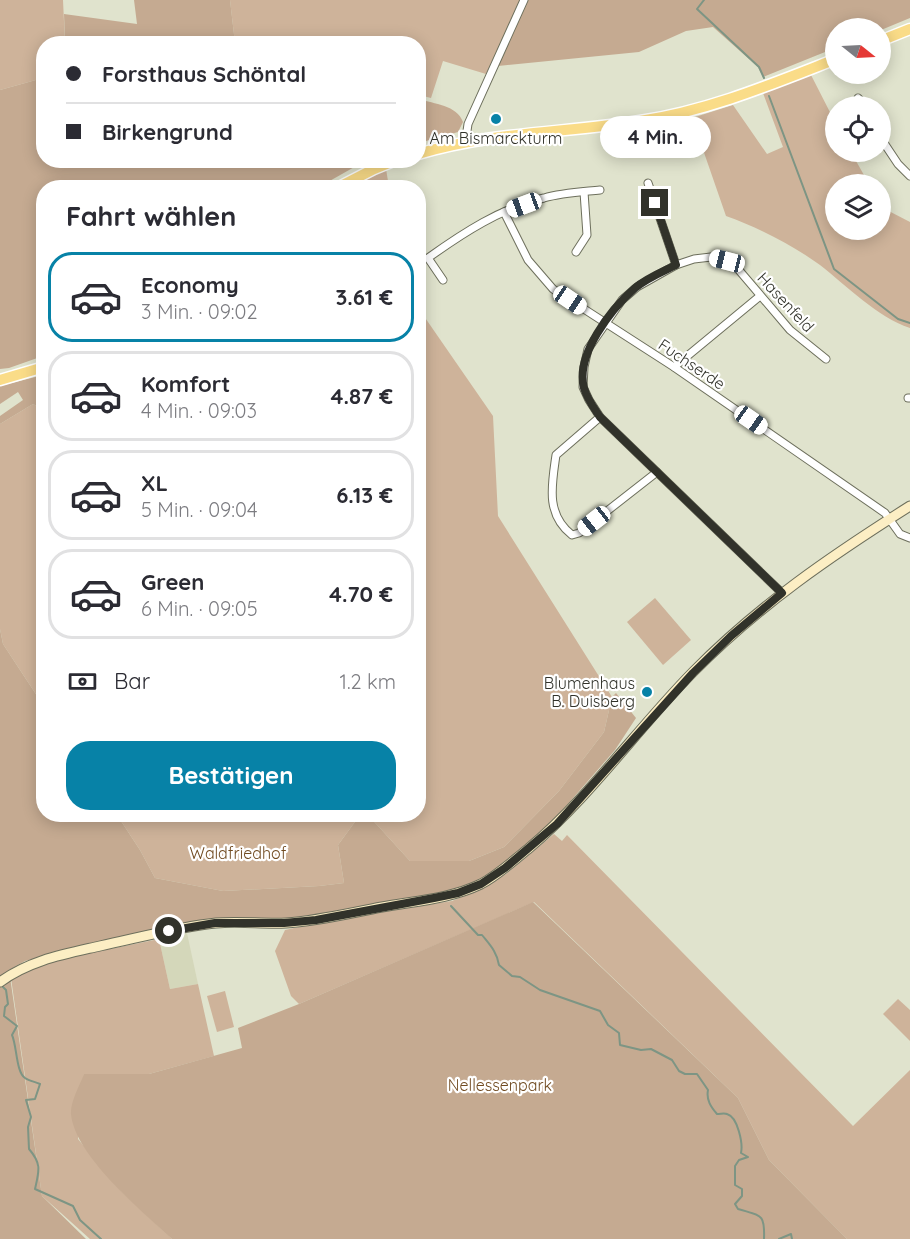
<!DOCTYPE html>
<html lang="de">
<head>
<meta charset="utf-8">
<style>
	body { margin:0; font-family:Quicksand,sans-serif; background:#f2f2f3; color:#2b2b33; height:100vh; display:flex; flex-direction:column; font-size:22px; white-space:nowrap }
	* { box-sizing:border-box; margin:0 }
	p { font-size:20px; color:#7c7c81 }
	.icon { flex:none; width:33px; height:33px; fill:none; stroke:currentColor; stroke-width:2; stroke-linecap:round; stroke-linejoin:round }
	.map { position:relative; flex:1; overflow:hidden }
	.side { position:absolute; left:36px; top:180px; width:390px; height:642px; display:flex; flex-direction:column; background:#fff; border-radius:24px; box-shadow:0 3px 15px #0003 }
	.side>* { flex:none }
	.banner { position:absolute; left:36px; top:36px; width:390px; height:132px; border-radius:24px; box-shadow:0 3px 15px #0003; display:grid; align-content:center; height:132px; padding:0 30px; background:#fff }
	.needle { width:39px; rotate:108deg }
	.buttons { position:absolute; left:825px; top:18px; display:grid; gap:12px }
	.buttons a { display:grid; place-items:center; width:66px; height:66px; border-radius:50%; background:#fff; box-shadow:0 3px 15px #0003; font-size:30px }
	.end { position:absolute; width:27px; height:27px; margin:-14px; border:8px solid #31322a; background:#fff; box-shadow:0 0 0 3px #fff }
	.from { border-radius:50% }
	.bubble { position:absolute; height:42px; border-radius:21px; background:#fff; box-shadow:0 3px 15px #0003; font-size:20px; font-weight:800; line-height:42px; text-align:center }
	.car { position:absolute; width:18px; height:36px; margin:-18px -9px; border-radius:8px; box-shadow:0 0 4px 2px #0007; background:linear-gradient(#fff 24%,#345 0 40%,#fff 0 76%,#345 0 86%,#fff 0) }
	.banner b { display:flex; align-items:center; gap:21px; height:57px; font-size:22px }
	.banner b+b { border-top:2px solid #e1e1e2 }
	.banner i { width:15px; height:15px; background:#2b2b33 }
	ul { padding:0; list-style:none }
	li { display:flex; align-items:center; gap:18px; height:90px; margin:0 12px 9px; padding:0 18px; border:3px solid #e1e1e2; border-radius:24px }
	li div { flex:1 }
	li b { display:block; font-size:22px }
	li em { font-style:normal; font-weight:800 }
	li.on { border-color:#0782a7 }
	li>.icon { width:54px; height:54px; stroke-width:1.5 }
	h2 { padding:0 30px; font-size:27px; line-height:72px }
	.pay { display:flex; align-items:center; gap:15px; height:66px; padding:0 30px; font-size:22px }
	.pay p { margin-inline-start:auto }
	.primary-button { display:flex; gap:12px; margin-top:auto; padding:12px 30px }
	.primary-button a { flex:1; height:69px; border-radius:24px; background:#0782a7; color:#fff; font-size:24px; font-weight:800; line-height:69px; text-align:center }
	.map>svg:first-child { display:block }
	.built { fill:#d4d7ba }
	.green { fill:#ceb39a }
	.forest { fill:#c5aa91 }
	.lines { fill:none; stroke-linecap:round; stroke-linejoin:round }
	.stream { stroke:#7d9584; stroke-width:2 }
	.street-casing { stroke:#6d6f5c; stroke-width:9 }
	.secondary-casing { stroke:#6d6f5c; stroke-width:11 }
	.primary-casing { stroke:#fff; stroke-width:13 }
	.street { stroke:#fff; stroke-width:7 }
	.secondary { stroke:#fceec4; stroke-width:9 }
	.primary { stroke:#fadc88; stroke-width:10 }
	.route { stroke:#31322a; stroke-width:8 }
	.poi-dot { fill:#0782a7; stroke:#fff; stroke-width:2 }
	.labels { text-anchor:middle; stroke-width:4.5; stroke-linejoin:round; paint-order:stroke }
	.poi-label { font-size:16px; fill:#31322a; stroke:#fff }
	.street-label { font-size:16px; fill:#31322a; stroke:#fff }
	.park-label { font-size:16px; fill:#714b21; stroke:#fff }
</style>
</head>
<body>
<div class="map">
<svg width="910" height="1239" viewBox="0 0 910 1239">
	<rect width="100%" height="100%" fill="#e0e3cd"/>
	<!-- built -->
	<path class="built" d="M187,933L198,984L170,989L159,939Z"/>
	<!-- green -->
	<g class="green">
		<path d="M0,0H63L65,43L44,44L43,78L0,90Z"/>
		<path d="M230,0H521L486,74L443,61L431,98L419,95L418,44L235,43Z"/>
		<path d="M811,75L835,122L836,152H851L869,184H836V230H880L881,207L910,222V328C877,317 847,286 820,265C791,244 759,228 726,216L692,118L733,105L767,154L783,147L763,93Z"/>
		<path d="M386,169L389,187L347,188Z"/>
		<path d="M419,309L493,416L498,516L612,697L604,732L559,791L504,847L469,861H410L368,815L418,814Z"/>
		<path d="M33,404L43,409V705L3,644L0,629V424Z"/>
		<path d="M655,598L691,640L663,665L627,622Z"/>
		<path d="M117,815H360L338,845L344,883L319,886L223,891L155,878L140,850Z"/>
		<path d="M554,834L562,841L567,835L853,1126L910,1070V1239H847L769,1160L738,1098L534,902L299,1004L291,996L275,951L285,930L331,920L452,901L478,890L506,874Z"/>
		<path d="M159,939L170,989L198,984L214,1056L149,1074H84L78,1139L121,1191L172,1239H90L42,1196L11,978L46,962Z"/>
		<path d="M225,991L234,1027L217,1032L207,996Z"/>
		<path d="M898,999L910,1010V1041L883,1014Z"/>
	</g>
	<!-- forest -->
	<g class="forest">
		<path d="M134,0H230L235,43H65L64,14L137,24Z"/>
		<path d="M527,0H910V18L881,30L880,28H836L835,48L763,77L758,67L713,27L686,31L639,52L498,66Z"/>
		<path d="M43,78L44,160L365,161L319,187L44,188L43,356L9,368L0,369V90Z"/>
		<path d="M419,99C434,104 457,105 463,122L458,132L419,143Z"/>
		<path d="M43,375V409L33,404L0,424V416L23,400L18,392L0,404V386Z"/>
		<path d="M0,629L3,644L43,705L44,814L117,815L140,850L155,878L223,891L319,886L344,883L338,845L360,815H368L410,861H469L504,847L559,791L604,732L612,697L616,693L636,718L615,750L547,828L504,864L480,880L457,889L320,917L287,920L225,919L44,956L25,961L9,970L42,1196L86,1239H0Z"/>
		<path d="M533,902L738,1098L769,1160L847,1239H172C141,1210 75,1156 71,1114C70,1102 80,1085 84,1074H149L242,1048L238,1028L299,1004Z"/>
	</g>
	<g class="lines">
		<!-- stream -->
		<g class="stream">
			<path d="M704,0L697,9L759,67L764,78"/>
			<path d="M769,96L834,269L898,319L910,323"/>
			<path d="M451,906L478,935H482C490,945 497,952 499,965L512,976L520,977L540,990L600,1011L608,1025L619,1033L620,1045L641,1050L651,1049L672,1060L679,1071L685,1074H697L708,1090C706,1100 711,1107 717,1114C718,1114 725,1113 727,1114C738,1117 743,1144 741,1153L748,1157L739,1160L735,1166V1185L742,1189V1196L735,1204L738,1209C761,1216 765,1213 764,1239"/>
			<path d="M2,986L6,990L8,1004L5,1007L4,1016L17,1026L12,1035C17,1046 16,1072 25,1078C29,1081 36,1082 40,1084L35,1099L26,1100L31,1117L28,1127L29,1149C42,1164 39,1171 35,1189L73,1206L80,1220L101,1239"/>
			<path d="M779,1239L791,1234L792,1239"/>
		</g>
		<defs>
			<g id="street">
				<path d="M858,98L866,106"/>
				<path d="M880,137L898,164L910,176"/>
				<path d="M471,142L467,131L468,124L524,0"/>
				<path d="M648,183L676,265"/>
				<path d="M504,212L528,260L553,289L674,367L885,513L900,534L910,538"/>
				<path d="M576,252L587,235L584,192"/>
				<path d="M443,280L428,258C463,233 501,208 544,198C562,193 581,192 600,190"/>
				<path d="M674,367L760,296"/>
				<path d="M908,398H910"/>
				<path d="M600,417L556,455C552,484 545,514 572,535L579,533L657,472"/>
				<path d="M782,593L600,417L589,400L583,387L584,367L588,349L622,300L637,287L676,265L694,259L711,257L727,261L738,269L790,330L826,359"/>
			</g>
			<path id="secondary" d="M0,982C30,960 65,954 100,946C138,938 177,927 216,923C239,921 263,924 286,923C318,921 350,913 382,907C414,901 450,899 481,884C498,875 513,861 528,849C590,797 636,730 693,672C759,605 831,556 910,506"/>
			<g id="primary">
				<path d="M880,41L910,29"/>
				<path d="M418,154C490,132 566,133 640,121C708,111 772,84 836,59"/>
				<path d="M337,188L374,169L396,160"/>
				<path d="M0,380L44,367"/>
			</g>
		</defs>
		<!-- street casing -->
		<use href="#street" class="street-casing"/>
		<!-- secondary casing -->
		<use href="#secondary" class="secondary-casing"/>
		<!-- primary casing -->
		<use href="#primary" class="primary-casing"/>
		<!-- street -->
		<use href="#street" class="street"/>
		<!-- secondary -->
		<use href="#secondary" class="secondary"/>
		<!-- primary -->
		<use href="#primary" class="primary"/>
	</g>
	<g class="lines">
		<!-- route -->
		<path class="route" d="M169,931L215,923H284L316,920L434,898L458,893L481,884L505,868L557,824L693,673L731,636L782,593L600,417C594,408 587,399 584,388C575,355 611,309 635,288C647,278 662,272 676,265L655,203"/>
	</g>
	<!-- markers -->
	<g class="poi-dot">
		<circle cx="496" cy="119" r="6"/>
		<circle cx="647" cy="692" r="6"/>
	</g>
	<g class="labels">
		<!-- poi labels -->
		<g class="poi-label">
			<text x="496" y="144">Am Bismarckturm</text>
			<text x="635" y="689" text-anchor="end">Blumenhaus<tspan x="635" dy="18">B. Duisberg</tspan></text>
		</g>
		<!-- street labels -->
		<g class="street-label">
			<text transform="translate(786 302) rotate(47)" y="6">Hasenfeld</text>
			<text transform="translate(692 364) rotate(34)" y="6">Fuchserde</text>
		</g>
		<!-- park labels -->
		<g class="park-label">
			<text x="238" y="859">Waldfriedhof</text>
			<text x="500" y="1091">Nellessenpark</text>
		</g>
	</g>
</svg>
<div class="buttons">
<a><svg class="needle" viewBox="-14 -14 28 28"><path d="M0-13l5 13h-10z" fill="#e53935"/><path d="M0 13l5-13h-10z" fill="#7c7c81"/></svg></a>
<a><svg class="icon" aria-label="locate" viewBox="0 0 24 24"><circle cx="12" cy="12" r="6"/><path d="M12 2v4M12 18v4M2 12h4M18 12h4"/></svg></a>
<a><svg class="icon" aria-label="layers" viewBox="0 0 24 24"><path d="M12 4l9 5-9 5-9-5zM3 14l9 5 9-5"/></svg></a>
</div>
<i class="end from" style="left:169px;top:931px"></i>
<i class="end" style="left:655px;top:203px"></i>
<div class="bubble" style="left:600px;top:116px;width:111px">4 Min.</div>
<i class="car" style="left:524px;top:205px;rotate:250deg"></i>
<i class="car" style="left:727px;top:261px;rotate:284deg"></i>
<i class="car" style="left:570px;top:300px;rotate:124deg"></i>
<i class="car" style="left:751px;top:420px;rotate:125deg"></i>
<i class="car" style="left:594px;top:521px;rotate:232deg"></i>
<div class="banner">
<b><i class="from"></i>Forsthaus Schöntal</b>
<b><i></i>Birkengrund</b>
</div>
<section class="side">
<h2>Fahrt wählen</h2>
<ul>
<li class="on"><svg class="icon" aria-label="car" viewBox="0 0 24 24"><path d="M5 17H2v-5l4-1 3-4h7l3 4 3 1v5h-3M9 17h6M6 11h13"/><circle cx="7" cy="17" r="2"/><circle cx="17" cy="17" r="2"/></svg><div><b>Economy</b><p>3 Min. · 09:02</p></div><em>3.61 €</em></li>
<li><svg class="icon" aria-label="car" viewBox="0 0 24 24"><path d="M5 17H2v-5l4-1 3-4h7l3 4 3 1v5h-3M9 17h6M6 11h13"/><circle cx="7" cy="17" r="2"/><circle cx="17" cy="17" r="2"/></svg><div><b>Komfort</b><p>4 Min. · 09:03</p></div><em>4.87 €</em></li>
<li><svg class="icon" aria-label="car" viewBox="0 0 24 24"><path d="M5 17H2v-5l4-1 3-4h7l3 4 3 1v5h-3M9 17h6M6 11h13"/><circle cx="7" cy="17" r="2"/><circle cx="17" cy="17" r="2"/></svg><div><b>XL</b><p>5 Min. · 09:04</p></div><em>6.13 €</em></li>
<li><svg class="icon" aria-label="car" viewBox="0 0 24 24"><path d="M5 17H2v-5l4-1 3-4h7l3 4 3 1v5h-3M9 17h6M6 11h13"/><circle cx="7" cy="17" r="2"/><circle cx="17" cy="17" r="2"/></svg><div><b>Green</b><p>6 Min. · 09:05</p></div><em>4.70 €</em></li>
</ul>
<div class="pay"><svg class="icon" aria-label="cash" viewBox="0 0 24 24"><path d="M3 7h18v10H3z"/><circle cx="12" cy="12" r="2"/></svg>Bar<p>1.2 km</p></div>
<div class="primary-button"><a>Bestätigen</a></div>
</section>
</div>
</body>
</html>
